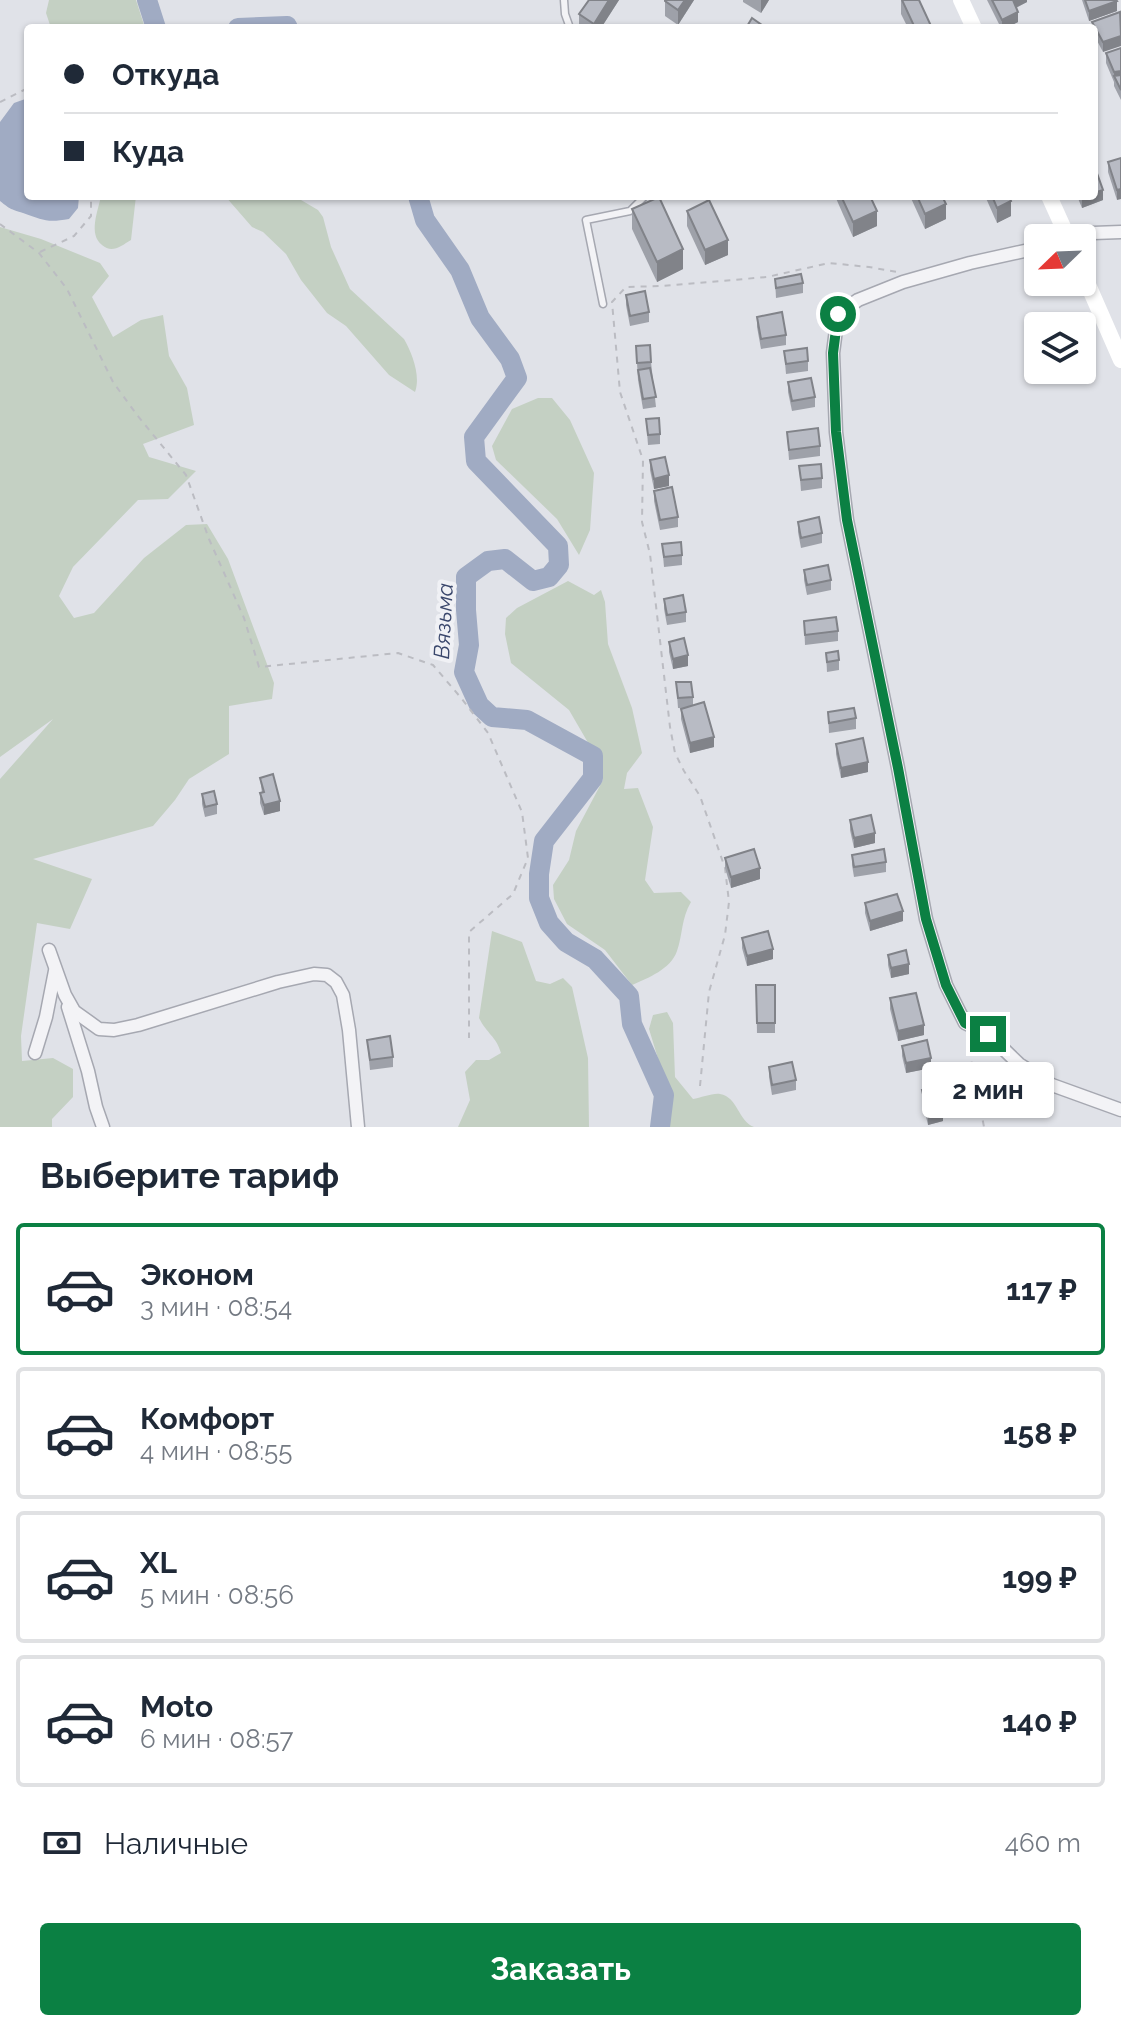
<!DOCTYPE html>
<html lang="ru">
<head>
<meta charset="utf-8">
<style>
	body { margin:0; font-family:Raleway,sans-serif; background:#f2f2f3; color:#1f2937; height:100vh; display:flex; flex-direction:column; font-size:30px; white-space:nowrap }
	* { box-sizing:border-box; margin:0 }
	p { font-size:26px; color:#747a83 }
	.icon { flex:none; width:44px; height:44px; fill:none; stroke:currentColor; stroke-width:2; stroke-linecap:round; stroke-linejoin:round }
	.map { position:relative; height:1127px; overflow:hidden }
	.drawer { display:flex; flex-direction:column; background:#fff; flex:1 }
	.drawer>* { flex:none }
	.guide { position:absolute; left:24px; top:24px; width:1074px; height:176px; border-radius:8px; box-shadow:0 2px 6px #0004; display:grid; align-content:center; height:176px; padding:0 40px; background:#fff }
	.needle { width:52px; rotate:247deg }
	.controls { position:absolute; left:1024px; top:224px; display:grid; gap:16px }
	.controls a { display:grid; place-items:center; width:72px; height:72px; border-radius:8px; background:#fff; box-shadow:0 2px 6px #0004; font-size:40px }
	.end { position:absolute; width:36px; height:36px; margin:-18px; border:10px solid #0b8043; background:#fff; box-shadow:0 0 0 4px #fff }
	.from { border-radius:50% }
	.bubble { position:absolute; height:56px; border-radius:8px; background:#fff; box-shadow:0 2px 6px #0004; font-size:26px; font-weight:700; line-height:56px; text-align:center }
	.guide b { display:flex; align-items:center; gap:28px; height:76px; font-size:30px }
	.guide b+b { border-top:2px solid #e0e1e3 }
	.guide i { width:20px; height:20px; background:#1f2937 }
	ul { padding:0; list-style:none }
	li { display:flex; align-items:center; gap:24px; height:132px; margin:0 16px 12px; padding:0 24px; border:4px solid #e0e1e3; border-radius:8px }
	li div { flex:1 }
	li b { display:block; font-size:30px }
	li em { font-style:normal; font-weight:700 }
	li.current { border-color:#0b8043 }
	li>.icon { width:72px; height:72px; stroke-width:1.5 }
	h2 { padding:0 40px; font-size:36px; line-height:96px }
	.pay { display:flex; align-items:center; gap:20px; height:88px; padding:0 40px; font-size:30px }
	.pay p { margin-inline-start:auto }
	.cta { display:flex; gap:16px; margin-top:auto; padding:16px 40px }
	.cta a { flex:1; height:92px; border-radius:8px; background:#0b8043; color:#fff; font-size:32px; font-weight:700; line-height:92px; text-align:center }
	.map>svg:first-child { display:block }
	.green { fill:#c4d0c3 }
	.water { fill:#a0abc3 }
	.lines { fill:none; stroke-linecap:round; stroke-linejoin:round }
	.river { stroke:#a0abc3; stroke-width:20 }
	.service-casing { stroke:#a6a8b1; stroke-width:9 }
	.minor-casing { stroke:#a6a8b1; stroke-width:15 }
	.path { stroke:#bbbcc2; stroke-width:2; stroke-dasharray:6 6; stroke-linecap:butt }
	.service { stroke:#f3f3f6; stroke-width:6 }
	.minor { stroke:#f3f3f6; stroke-width:12 }
	.secondary { stroke:#fff; stroke-width:16 }
	.wall { fill:#9ea1a9 }
	.shaded-wall { fill:#818389 }
	.building { fill:#b8bbc4; stroke:#818389; stroke-width:2 }
	.route { stroke:#0b8043; stroke-width:10 }
	.labels { text-anchor:middle; stroke-width:8; stroke-linejoin:round; paint-order:stroke }
	.water-label { font-size:22px; font-style:italic; fill:#3a476c; stroke:#f0f1f5 }
</style>
</head>
<body>
<div class="map">
<svg width="1121" height="1127" viewBox="0 0 1121 1127">
	<rect width="100%" height="100%" fill="#e0e2e8"/>
	<!-- green -->
	<g class="green">
		<path d="M49,0H136L145,28H51L46,13Z"/>
		<path d="M101,196H136L131,240C121,246 112,254 102,245C88,234 98,211 101,196Z"/>
		<path d="M225,196H300L301,200L318,210L323,217L331,247L350,289L404,339C412,353 421,376 415,392L389,375L346,326L327,313L301,280L286,254L263,232L252,227Z"/>
		<path d="M0,227L41,239L100,263L109,276L92,297L113,337L141,320L163,315L169,356L187,388L194,425L143,444L149,457L196,471L168,499L138,500L73,567L59,596L74,618L94,613L144,558L186,525L207,524L228,559L274,683L272,699L229,706V754L189,779L175,800L153,826L33,859L92,879L70,929L37,923L21,1036L22,1061L53,1058L73,1069V1097L52,1119V1127H0V779L53,719L0,757Z"/>
		<path d="M538,398H552L570,420L594,473L590,530L579,555L557,519L496,460L492,446L512,409Z"/>
		<path d="M568,581L594,595L601,590L605,602L608,644L632,708L642,753L627,773L624,789L638,788L653,827L645,880L654,893L681,892L691,902C681,919 683,934 677,951C671,969 648,978 632,985L605,950L567,924L554,899L553,885L569,860L576,831L603,780L594,753L569,710L511,663L505,634L506,618L517,608Z"/>
		<path d="M492,931L522,942L536,981L550,984L563,978L572,987L588,1058L589,1127H458L470,1100L465,1072L476,1060H489L501,1053C496,1036 487,1034 479,1018Z"/>
		<path d="M667,1012L673,1023L675,1077L693,1099C701,1098 712,1093 720,1094C738,1097 738,1121 754,1127H669L670,1098L649,1029L653,1015Z"/>
	</g>
	<!-- water -->
	<path class="water" d="M28,98V196H79L78,208L69,219C47,223 43,220 23,213C11,209 11,210 0,201V122L14,103Z"/>
	<g class="lines">
		<!-- river -->
		<g class="river">
			<path d="M147,0L156,28"/>
			<path d="M238,28L287,26L288,28"/>
			<path d="M418,196L425,220L460,270L480,318L510,359L517,378L474,437L476,461L558,546L559,565L549,577L533,581L505,559L488,561L466,577V610L469,645L464,672L479,705L492,717L527,720L593,756V778L544,841L539,874V898L549,923L566,942L595,959L629,996L632,1024L664,1095L660,1127"/>
		</g>
		<defs>
			<g id="service">
				<path d="M564,0L565,14L570,28"/>
				<path d="M603,304L586,220L630,211L645,196"/>
			</g>
			<g id="minor">
				<path d="M1079,238L1093,233L1121,232"/>
				<path d="M1038,248L970,263L903,282L858,300L838,314L833,353L836,432L847,520L898,768L926,919L946,985L965,1023L988,1034L1019,1064L1052,1085L1121,1110"/>
				<path d="M49,950L65,995L74,1011L99,1029L114,1030L138,1025L278,982L314,974L327,975L336,982L343,995L349,1030L358,1127"/>
				<path d="M68,1007L88,1071L96,1107L103,1127"/>
				<path d="M35,1053L46,1017L55,971"/>
			</g>
		</defs>
		<!-- service casing -->
		<use href="#service" class="service-casing"/>
		<!-- minor casing -->
		<use href="#minor" class="minor-casing"/>
		<!-- path -->
		<g class="path">
			<path d="M0,102L28,88"/>
			<path d="M0,224L39,253L67,289L113,382L137,415L186,475L209,539L244,618L259,667L398,653L433,665L462,699L488,733L522,812L528,858L513,894L469,932V1038"/>
			<path d="M40,252L74,236L91,216V196"/>
			<path d="M967,1038L984,1127"/>
			<path d="M700,1086L709,992L725,935L729,902L725,868L700,796L684,771L675,753L670,727L650,554L642,522L643,460L620,392L612,302L626,287L663,286L767,277L829,263L869,267L897,272"/>
		</g>
		<!-- service -->
		<use href="#service" class="service"/>
		<!-- minor -->
		<use href="#minor" class="minor"/>
		<!-- secondary -->
		<g class="secondary">
			<path d="M961,0L974,28"/>
			<path d="M1049,196L1068,238"/>
			<path d="M1082,271L1121,360"/>
		</g>
	</g>
	<!-- wall -->
	<g class="wall">
		<path d="M589,0H619L601,28H579V14Z"/>
		<path d="M694,0L678,25L665,16V1Z"/>
		<path d="M743,0H769L761,13L743,2Z"/>
		<path d="M901,0L932,28H908L901,14Z"/>
		<path d="M987,0H1027V2L1016,8L1018,22L1006,28H1001Z"/>
		<path d="M1082,0H1116L1117,11L1089,21Z"/>
		<path d="M1121,15L1103,52L1094,35L1092,22Z"/>
		<path d="M1121,48V100L1114,86V82L1106,63V53Z"/>
		<path d="M1121,158L1117,200L1108,172V162Z"/>
		<path d="M835,196H870L877,226L853,237Z"/>
		<path d="M910,196H942L946,219L925,229Z"/>
		<path d="M985,196H1009L1011,216L997,223Z"/>
		<path d="M1077,196H1094L1103,200L1082,208Z"/>
		<path d="M632,209L683,269L657,282L632,229Z"/>
		<path d="M687,211L728,255L705,265L687,226Z"/>
		<path d="M775,279L803,283V293L776,298Z"/>
		<path d="M626,295L649,312V322L630,326L626,305Z"/>
		<path d="M757,317L786,335V345L761,349L757,327Z"/>
		<path d="M636,346L651,362L656,407L643,409L638,380Z"/>
		<path d="M784,351L808,361V371L786,374Z"/>
		<path d="M788,382L815,397V407L792,411L788,392Z"/>
		<path d="M646,419L660,434V444L648,445Z"/>
		<path d="M787,432L820,446V456L789,460Z"/>
		<path d="M650,460L669,486L654,489L650,470Z"/>
		<path d="M799,466L822,478V488L801,491Z"/>
		<path d="M654,491L678,517V527L660,530L654,501Z"/>
		<path d="M798,522L822,533V543L801,548L798,532Z"/>
		<path d="M662,544L682,555V565L664,567Z"/>
		<path d="M804,570L831,580V590L807,595L804,580Z"/>
		<path d="M664,599L686,612V622L667,625L664,609Z"/>
		<path d="M804,621L838,631V641L805,645Z"/>
		<path d="M669,642L688,666L673,669L669,652Z"/>
		<path d="M826,653L839,660V670L827,672Z"/>
		<path d="M676,682L693,697V706L714,747L690,753L681,719V709L684,708H678Z"/>
		<path d="M828,712L856,718V729L829,733Z"/>
		<path d="M836,744L868,772L841,778L836,754Z"/>
		<path d="M260,778L280,811L264,815L260,803V793H262Z"/>
		<path d="M202,794L217,804V814L205,817L202,804Z"/>
		<path d="M850,820L875,843L854,848L850,830Z"/>
		<path d="M852,855L886,862V872L854,877L852,865Z"/>
		<path d="M725,858L760,879L731,888L725,868Z"/>
		<path d="M865,903L903,921L870,931L865,913Z"/>
		<path d="M742,938L773,959L747,966L742,948Z"/>
		<path d="M888,955L909,974L891,978L888,965Z"/>
		<path d="M756,985H775V1033H757Z"/>
		<path d="M890,998L924,1035L898,1041L890,1009Z"/>
		<path d="M367,1040L393,1057V1067L370,1070Z"/>
		<path d="M902,1046L931,1068L906,1073L902,1056Z"/>
		<path d="M769,1067L796,1080V1090L772,1095L769,1077Z"/>
		<path d="M922,1090L943,1121L928,1125L922,1100Z"/>
	</g>
	<!-- shaded-wall -->
	<g class="shaded-wall">
		<path d="M609,0H619L601,28H594V24Z"/>
		<path d="M685,0H694L678,25V10Z"/>
		<path d="M761,0H769L761,13Z"/>
		<path d="M1013,0H1027V2L1013,9Z"/>
		<path d="M1117,1V11L1089,21V11Z"/>
		<path d="M1018,12V22L1006,28H1002V20Z"/>
		<path d="M1121,36V46L1103,52V42Z"/>
		<path d="M1121,71V81L1114,76V83V72Z"/>
		<path d="M1121,189V199L1117,200V190Z"/>
		<path d="M1103,190V200L1082,208V198L1087,196H1094V193Z"/>
		<path d="M1011,201V216L997,223V208Z"/>
		<path d="M946,204V219L925,229V214Z"/>
		<path d="M877,211V226L853,237V222Z"/>
		<path d="M728,240V255L705,265V250Z"/>
		<path d="M683,249V269L657,282V262Z"/>
		<path d="M669,475V486L654,489V479Z"/>
		<path d="M688,655V666L673,669V659Z"/>
		<path d="M714,737V747L690,753V743Z"/>
		<path d="M868,762V772L841,778V768Z"/>
		<path d="M280,801V811L264,815V805Z"/>
		<path d="M875,833V843L854,848V838Z"/>
		<path d="M760,868V879L731,888V877Z"/>
		<path d="M903,911V921L870,931V921Z"/>
		<path d="M773,949V959L747,966V956Z"/>
		<path d="M909,964V974L891,978V968Z"/>
		<path d="M924,1025V1035L898,1041V1031Z"/>
		<path d="M931,1058V1068L906,1073V1063Z"/>
		<path d="M943,1111V1121L928,1125V1115Z"/>
	</g>
	<!-- building -->
	<g class="building">
		<path d="M589,0H609L594,24L579,14Z"/>
		<path d="M665,0H685L678,10L665,1Z"/>
		<path d="M902,0H919L932,28H915Z"/>
		<path d="M992,0H1013L1018,12L1002,20Z"/>
		<path d="M1085,0H1116L1117,1L1089,11Z"/>
		<path d="M1120,12L1121,36L1103,42L1092,22Z"/>
		<path d="M752,18L766,28H746Z"/>
		<path d="M1121,48V71L1114,72L1106,53Z"/>
		<path d="M1121,75V90L1114,76Z"/>
		<path d="M1121,158V189L1117,190L1108,162Z"/>
		<path d="M1094,165L1103,190L1094,193Z"/>
		<path d="M841,196H870L877,211L853,222Z"/>
		<path d="M917,196H942L946,204L925,214Z"/>
		<path d="M992,196H1009L1011,201L997,208Z"/>
		<path d="M659,197L683,249L657,262L632,209Z"/>
		<path d="M709,200L728,240L705,250L687,211Z"/>
		<path d="M801,274L803,283L776,288L775,279Z"/>
		<path d="M645,291L649,312L630,316L626,295Z"/>
		<path d="M782,312L786,335L761,339L757,317Z"/>
		<path d="M650,345L651,362L637,363L636,346Z"/>
		<path d="M807,348L808,361L786,364L784,351Z"/>
		<path d="M650,368L656,397L643,399L638,370Z"/>
		<path d="M811,378L815,397L792,401L788,382Z"/>
		<path d="M659,418L660,434L648,435L646,419Z"/>
		<path d="M818,428L820,446L789,450L787,432Z"/>
		<path d="M665,457L669,475L654,479L650,460Z"/>
		<path d="M821,464L822,478L801,480L799,466Z"/>
		<path d="M672,487L678,517L660,520L654,491Z"/>
		<path d="M819,517L822,533L801,538L798,522Z"/>
		<path d="M681,542L682,555L664,557L662,544Z"/>
		<path d="M828,565L831,580L807,585L804,570Z"/>
		<path d="M683,595L686,612L667,615L664,599Z"/>
		<path d="M836,617L838,631L805,635L804,621Z"/>
		<path d="M684,638L688,655L673,659L669,642Z"/>
		<path d="M838,651L839,660L827,662L826,653Z"/>
		<path d="M676,682H691L693,697L678,698Z"/>
		<path d="M704,702L714,737L690,743L681,709Z"/>
		<path d="M854,708L856,718L829,723L828,712Z"/>
		<path d="M863,738L868,762L841,768L836,744Z"/>
		<path d="M273,774L280,801L264,805L260,793L264,792L260,778Z"/>
		<path d="M214,791L217,804L205,807L202,794Z"/>
		<path d="M871,815L875,833L854,838L850,820Z"/>
		<path d="M754,849L760,868L731,877L725,858Z"/>
		<path d="M884,849L886,862L854,867L852,855Z"/>
		<path d="M897,894L903,911L870,921L865,903Z"/>
		<path d="M768,931L773,949L747,956L742,938Z"/>
		<path d="M906,950L909,964L891,968L888,955Z"/>
		<path d="M756,985H775V1023H757Z"/>
		<path d="M916,993L924,1025L898,1031L890,998Z"/>
		<path d="M390,1036L393,1057L370,1060L367,1040Z"/>
		<path d="M927,1040L931,1058L906,1063L902,1046Z"/>
		<path d="M792,1062L796,1080L772,1085L769,1067Z"/>
		<path d="M938,1086L943,1111L928,1115L922,1090Z"/>
	</g>
	<g class="lines">
		<!-- route -->
		<path class="route" d="M838,314L833,353L836,432L847,520L898,768L926,919L946,985L965,1023L988,1034"/>
	</g>
	<g class="labels">
		<!-- water labels -->
		<g class="water-label">
			<text transform="translate(443 621) rotate(-87)" y="8">Вязьма</text>
		</g>
	</g>
</svg>
<div class="controls">
<a><svg class="needle" viewBox="-14 -14 28 28"><path d="M0-13l5 13h-10z" fill="#e53935"/><path d="M0 13l5-13h-10z" fill="#747a83"/></svg></a>
<a><svg class="icon" aria-label="layers" viewBox="0 0 24 24"><path d="M12 4l9 5-9 5-9-5zM3 14l9 5 9-5"/></svg></a>
</div>
<i class="end from" style="left:838px;top:314px"></i>
<i class="end" style="left:988px;top:1034px"></i>
<div class="bubble" style="left:922px;top:1062px;width:132px">2 мин</div>
<div class="guide">
<b><i class="from"></i>Откуда</b>
<b><i></i>Куда</b>
</div>
</div>
<section class="drawer">
<h2>Выберите тариф</h2>
<ul>
<li class="current"><svg class="icon" aria-label="car" viewBox="0 0 24 24"><path d="M5 17H2v-5l4-1 3-4h7l3 4 3 1v5h-3M9 17h6M6 11h13"/><circle cx="7" cy="17" r="2"/><circle cx="17" cy="17" r="2"/></svg><div><b>Эконом</b><p>3 мин · 08:54</p></div><em>117 ₽</em></li>
<li><svg class="icon" aria-label="car" viewBox="0 0 24 24"><path d="M5 17H2v-5l4-1 3-4h7l3 4 3 1v5h-3M9 17h6M6 11h13"/><circle cx="7" cy="17" r="2"/><circle cx="17" cy="17" r="2"/></svg><div><b>Комфорт</b><p>4 мин · 08:55</p></div><em>158 ₽</em></li>
<li><svg class="icon" aria-label="car" viewBox="0 0 24 24"><path d="M5 17H2v-5l4-1 3-4h7l3 4 3 1v5h-3M9 17h6M6 11h13"/><circle cx="7" cy="17" r="2"/><circle cx="17" cy="17" r="2"/></svg><div><b>XL</b><p>5 мин · 08:56</p></div><em>199 ₽</em></li>
<li><svg class="icon" aria-label="car" viewBox="0 0 24 24"><path d="M5 17H2v-5l4-1 3-4h7l3 4 3 1v5h-3M9 17h6M6 11h13"/><circle cx="7" cy="17" r="2"/><circle cx="17" cy="17" r="2"/></svg><div><b>Moto</b><p>6 мин · 08:57</p></div><em>140 ₽</em></li>
</ul>
<div class="pay"><svg class="icon" aria-label="cash" viewBox="0 0 24 24"><path d="M3 7h18v10H3z"/><circle cx="12" cy="12" r="2"/></svg>Наличные<p>460 m</p></div>
<div class="cta"><a>Заказать</a></div>
</section>
</body>
</html>
